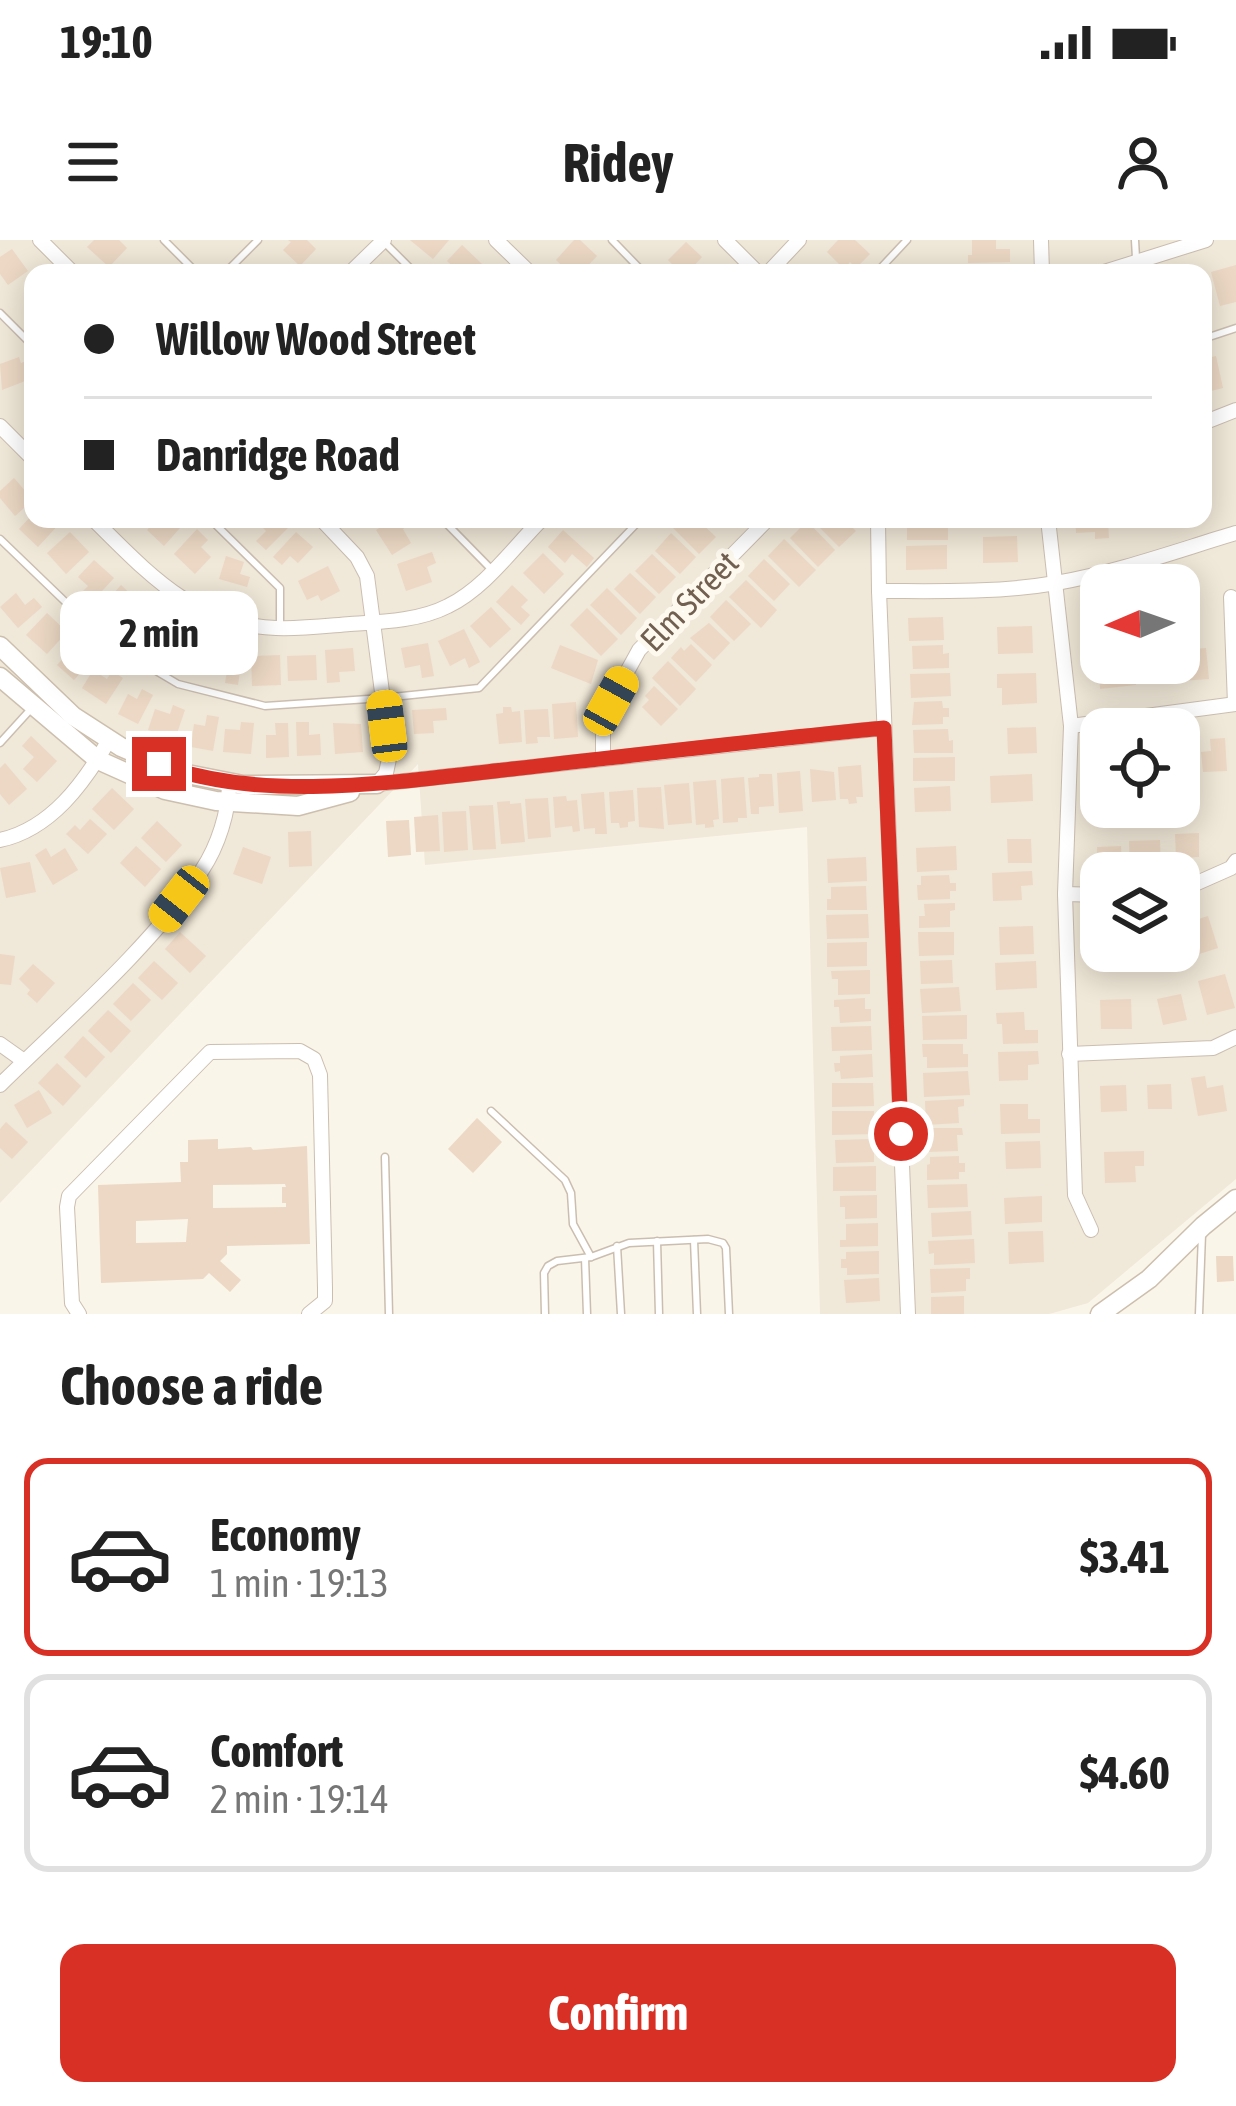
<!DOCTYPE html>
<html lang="en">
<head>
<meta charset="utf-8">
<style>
	body { margin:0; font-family:"Asap Condensed",sans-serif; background:#f6f6f6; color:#222; height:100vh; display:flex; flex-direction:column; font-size:45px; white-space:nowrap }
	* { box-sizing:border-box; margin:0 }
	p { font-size:39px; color:#767676 }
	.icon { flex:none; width:66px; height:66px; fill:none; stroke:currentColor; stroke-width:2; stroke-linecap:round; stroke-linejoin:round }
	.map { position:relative; height:1074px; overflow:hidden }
	.details { display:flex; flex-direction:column; background:#fff; flex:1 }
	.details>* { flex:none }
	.banner { position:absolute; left:24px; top:24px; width:1188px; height:264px; border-radius:24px; box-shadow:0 6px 30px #0003; display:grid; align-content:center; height:264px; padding:0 60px; background:#fff }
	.needle { width:78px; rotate:268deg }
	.buttons { position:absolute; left:1080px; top:324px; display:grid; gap:24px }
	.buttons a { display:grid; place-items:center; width:120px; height:120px; border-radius:24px; background:#fff; box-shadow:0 6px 30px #0003; font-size:60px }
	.end { position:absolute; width:54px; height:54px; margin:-27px; border:15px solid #d93025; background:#fff; box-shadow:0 0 0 6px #fff }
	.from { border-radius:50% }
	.bubble { position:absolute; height:84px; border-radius:24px; background:#fff; box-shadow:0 6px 30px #0003; font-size:39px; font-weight:700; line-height:84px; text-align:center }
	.car { position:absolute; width:36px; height:72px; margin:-36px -18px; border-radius:15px; box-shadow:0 0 9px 3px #0007; background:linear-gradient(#f5c518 24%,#345 0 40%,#f5c518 0 76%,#345 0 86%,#f5c518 0) }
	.banner b { display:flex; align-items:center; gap:42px; height:114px; font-size:45px }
	.banner b+b { border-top:3px solid #e0e0e0 }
	.banner i { width:30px; height:30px; background:#222 }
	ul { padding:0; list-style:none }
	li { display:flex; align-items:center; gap:36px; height:198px; margin:0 24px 18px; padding:0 36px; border:6px solid #e0e0e0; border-radius:24px }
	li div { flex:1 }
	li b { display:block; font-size:45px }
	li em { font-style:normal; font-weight:700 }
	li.on { border-color:#d93025 }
	li>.icon { width:108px; height:108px; stroke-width:1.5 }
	h2 { padding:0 60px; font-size:54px; line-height:144px }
	.action { display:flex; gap:24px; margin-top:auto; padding:24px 60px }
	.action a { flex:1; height:138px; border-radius:24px; background:#d93025; color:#fff; font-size:48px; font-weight:700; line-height:138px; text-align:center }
	.status { display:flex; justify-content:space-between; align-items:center; height:84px; padding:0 60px; background:#fff; direction:ltr }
	.status svg { height:33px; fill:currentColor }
	header { display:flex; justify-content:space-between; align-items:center; height:156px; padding:0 60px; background:#fff; font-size:54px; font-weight:700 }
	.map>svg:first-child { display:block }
	.residential { fill:#f0e8d8; fill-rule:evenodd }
	.building { fill:#ecd8c4; fill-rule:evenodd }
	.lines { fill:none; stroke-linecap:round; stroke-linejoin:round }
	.lane-casing { stroke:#cbbeb0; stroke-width:9 }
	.street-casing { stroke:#cbbeb0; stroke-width:16 }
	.secondary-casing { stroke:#cdbfae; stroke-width:21 }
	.lane { stroke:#fff; stroke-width:6 }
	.street { stroke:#fff; stroke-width:14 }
	.secondary { stroke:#fff; stroke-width:18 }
	.route { stroke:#d93025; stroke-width:15 }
	.labels { text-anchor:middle; stroke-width:10; stroke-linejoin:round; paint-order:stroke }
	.street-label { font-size:33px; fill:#715f50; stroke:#fdf9ef }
</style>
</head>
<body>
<div class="status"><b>19:10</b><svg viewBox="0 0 49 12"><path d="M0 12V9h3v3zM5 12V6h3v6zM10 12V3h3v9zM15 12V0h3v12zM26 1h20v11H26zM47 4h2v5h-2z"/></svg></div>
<header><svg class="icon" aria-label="menu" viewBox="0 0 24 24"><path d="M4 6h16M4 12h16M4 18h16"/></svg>Ridey<svg class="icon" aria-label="person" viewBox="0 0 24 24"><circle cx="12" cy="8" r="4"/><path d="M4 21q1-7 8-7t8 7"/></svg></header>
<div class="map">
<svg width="1236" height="1074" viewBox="0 0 1236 1074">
	<rect width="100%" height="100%" fill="#faf5e9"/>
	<!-- residential -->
	<path class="residential" d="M0,0H1236V939L1088,1063L1049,1074H820L807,587L425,625L418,524L0,963ZM33,33H1203V279H33ZM1101,345H1179V423H1101ZM1101,489H1179V567H1101ZM1101,633H1179V711H1101Z"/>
	<!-- building -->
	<g class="building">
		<path d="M94,0H119L127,8L109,27L87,7Z"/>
		<path d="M288,0H307L316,9L300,26L283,10L291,2Z"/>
		<path d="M410,0H449L433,19Z"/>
		<path d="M574,0H580L597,16L581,33H570L556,20Z"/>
		<path d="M838,0H855L870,14L856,28L850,22L844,29L827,12Z"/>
		<path d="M972,0H996V9H1010V22L968,23V15H972Z"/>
		<path d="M686,2L702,17L687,33H669L675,27L668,20Z"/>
		<path d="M462,5L482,24L473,33H460L447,21Z"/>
		<path d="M12,9L28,31L8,45L0,34V17Z"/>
		<path d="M1236,25V62L1220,66L1211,32Z"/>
		<path d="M1216,116L1223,148L1203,153V119Z"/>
		<path d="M19,117L21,123L29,120L33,138L2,150L0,124Z"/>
		<path d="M14,238L33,260L15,276L0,258V251Z"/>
		<path d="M33,274V279H55L60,283L38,307L19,289Z"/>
		<path d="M157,279H177L174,282L180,288L164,306L147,290Z"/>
		<path d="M262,279H283L290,286L266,310L256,301L266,291L258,283Z"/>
		<path d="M394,279H408L411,284L403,289L411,303L392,315L376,290Z"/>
		<path d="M678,279H697L716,297L699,314L671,286Z"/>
		<path d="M811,279H844L856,291L839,307Z"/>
		<rect x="907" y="279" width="41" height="21"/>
		<path d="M1075,279H1108L1109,298L1095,299V292L1076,293Z"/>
		<path d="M807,281L835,310L818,327L790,298Z"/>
		<path d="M197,289L208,300L201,307L211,317L195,334L174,314Z"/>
		<path d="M563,290L594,318L587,327L572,314L565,323L548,307Z"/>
		<path d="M70,292L89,312L66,334L47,313Z"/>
		<path d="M296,292L313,307L298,323L290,316L282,325L273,317Z"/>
		<path d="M671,293L696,317L680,334L655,311Z"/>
		<path d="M1017,296L1018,322L983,323V297Z"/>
		<path d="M784,299L816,330L799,347L768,316Z"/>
		<path d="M947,305V329L906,330V306Z"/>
		<path d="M432,312L436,323L427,327L432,342L406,351L397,324Z"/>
		<path d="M543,313L564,334L544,354L523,333Z"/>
		<path d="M652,314L676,337L659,354L635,331Z"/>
		<path d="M226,316L244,322L240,334L250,337L247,347L219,339Z"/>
		<path d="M764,319L790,344L774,361L748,336Z"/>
		<path d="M94,320L114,338L91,363L81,353L88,346L78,337Z"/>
		<path d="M328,326L340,351L321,361L318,355L307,360L298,341Z"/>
		<path d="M630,333L656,357L640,374L614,349Z"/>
		<path d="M746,340L777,370L761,388L729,357Z"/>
		<path d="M121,345L142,365L122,387L101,368Z"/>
		<path d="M512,345L528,360L521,367L530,375L521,385L496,362Z"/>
		<path d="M607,348L637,378L621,395L590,365Z"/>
		<path d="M16,353L25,365L34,358L42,367L18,388L0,367Z"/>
		<path d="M726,360L751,384L734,401L710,377Z"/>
		<path d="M491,367L511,389L490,408L470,386Z"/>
		<path d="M587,368L618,399L601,416L570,385Z"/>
		<path d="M149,371L173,386L158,411L132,398Z"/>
		<path d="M47,373L67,392L47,414L26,395Z"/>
		<path d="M943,377L944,400L909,401L908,378Z"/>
		<path d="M709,383L730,403L714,420L690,398Z"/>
		<path d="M1032,386L1033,413L998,414L997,387Z"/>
		<path d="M464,389L480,422L469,428L465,418L450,426L438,401Z"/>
		<path d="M181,392L207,402L195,432L184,427L187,418L173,413Z"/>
		<path d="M428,403L434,436L422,438L420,425L405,428L401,408Z"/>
		<path d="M691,404L712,425L696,442L671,418L681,407L684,411Z"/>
		<path d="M560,405L598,420L591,444L551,428Z"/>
		<path d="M943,405V414L949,413V428L913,429L912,406Z"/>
		<path d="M85,407L96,416L74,440L57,425L72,409L78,414Z"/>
		<path d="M221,408L243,412L238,445L225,443L227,431L217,430Z"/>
		<path d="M353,408L355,431L339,432L340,442L327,443L325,410Z"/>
		<path d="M1206,408L1209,439L1167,442L1165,423H1179V410Z"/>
		<path d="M280,415L281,445L252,446L251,416Z"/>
		<path d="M316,415L317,440L288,441L287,416Z"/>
		<path d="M668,421L696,449L680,466L652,438Z"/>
		<path d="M1098,423H1133L1136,445L1100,449Z"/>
		<path d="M93,430L107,439L112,431L123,438L106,464L82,448Z"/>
		<path d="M950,433L951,456L911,458L910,434Z"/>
		<path d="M1036,433L1037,463L1002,465V448H997V434Z"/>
		<path d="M654,446L678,469L661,486L642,467L649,460L645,456Z"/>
		<path d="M142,449L153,455L138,484L118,474L128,454L137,459Z"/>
		<path d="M942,461L943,468H949V477H943V484L912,485L914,462Z"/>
		<path d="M576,462L578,497L554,499L552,464Z"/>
		<path d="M173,465L185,470L175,499L148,490L155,469L170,474Z"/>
		<path d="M503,467H511L512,472L520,471L522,502L499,504L496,474L503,473Z"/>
		<path d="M446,468L447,480L433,481L434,493L414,494L412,470Z"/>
		<path d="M548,469L550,497H537L538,503L526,504L524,470Z"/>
		<path d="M207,475L219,477L213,511L191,507L194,484L205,486Z"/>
		<path d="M241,482L254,483L251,514L223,512L225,489L240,490Z"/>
		<path d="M296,482H309V495L320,494L321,515L297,516Z"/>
		<path d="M275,483H288L289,517L266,518V495H276Z"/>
		<path d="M333,483L361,484L363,512L335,514Z"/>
		<path d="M1036,487L1037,513L1008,514L1007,488Z"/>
		<path d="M948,489L949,501L953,500V513H914L913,490Z"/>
		<path d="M31,496L57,521L37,542L23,529L34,517L22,506Z"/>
		<path d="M1225,498L1227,531L1203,532L1201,512L1211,511L1210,499Z"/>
		<path d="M955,517V541H913V518Z"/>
		<path d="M5,523L27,549L9,565L0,554V528Z"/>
		<path d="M861,525L863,557H856L857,563L849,564L848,559H840L838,527Z"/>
		<path d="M810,529L834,532L836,560L812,562Z"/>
		<path d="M800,531L803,571L779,573L777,533Z"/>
		<path d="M759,534H772L774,566L759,567V574H751L748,538L759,537Z"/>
		<path d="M1032,534L1033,561L991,563L990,536Z"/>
		<path d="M744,537L747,578H738V582L723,583L721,539Z"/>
		<path d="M716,540L719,579L713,580L714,587L705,588V584L696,585L693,542Z"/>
		<path d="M689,543L692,583L668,585L664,545Z"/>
		<path d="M950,546L951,571L915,572L914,548Z"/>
		<path d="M661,547L664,589L639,587L637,548Z"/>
		<path d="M112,548L134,569L114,590L92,569Z"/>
		<path d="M633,550L635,581L628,582V587L620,588L619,583H611L609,552Z"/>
		<path d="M604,552L607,594H595V588L584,589L581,554Z"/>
		<path d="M566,556L567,561L577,560L580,591L573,592L572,586L555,588L553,557Z"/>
		<path d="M548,558L551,597L528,599L525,559Z"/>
		<path d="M510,561V564L521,563L525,602L501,604L497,562Z"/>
		<path d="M493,565L496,609L473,610L469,566Z"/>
		<path d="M466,571L468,610L444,612L442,572Z"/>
		<path d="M438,575L440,611L416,612L414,577Z"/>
		<path d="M90,579L107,594L88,614L66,594L75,585L80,590Z"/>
		<path d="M409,580L411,615L388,617L386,581Z"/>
		<path d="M157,581L182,605L166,622L141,598Z"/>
		<path d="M311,591L312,626L289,627L288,592Z"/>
		<path d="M1199,593V617L1176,618L1175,594Z"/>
		<path d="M1007,599H1031L1032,623H1008Z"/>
		<path d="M1160,600L1161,630L1130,631L1129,601Z"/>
		<path d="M136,606L161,629L145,647L120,623Z"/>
		<path d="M956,606L957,630L917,632L916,608Z"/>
		<path d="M1121,606L1122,631H1098L1097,607Z"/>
		<path d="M243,607L271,617L262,644L233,634Z"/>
		<path d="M46,608L51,617L65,608L78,630L53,645L35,615Z"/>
		<path d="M866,617L867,641L828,643L827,619Z"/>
		<path d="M30,622L36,652L6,658L0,628Z"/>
		<path d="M1032,631L1033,645L1021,646L1022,660L993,661L992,633Z"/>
		<path d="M949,635L950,643H956V651H950V659L918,660L917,645H921V636Z"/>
		<path d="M866,646L867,670H827V659H831V647Z"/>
		<path d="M955,663V670L950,671V687L919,688V676H925L924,664Z"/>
		<path d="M868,674L869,698L827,699L826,675Z"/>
		<path d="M1208,676L1218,708L1193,716L1182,684Z"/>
		<path d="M1033,686L1034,714L1000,715L999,687Z"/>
		<path d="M1095,689H1101V711H1126L1127,724L1096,725Z"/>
		<path d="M180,692L206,716L190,733L165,709Z"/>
		<path d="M918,692H954V715L919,716Z"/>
		<path d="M867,702V726L827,727V703Z"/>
		<path d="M0,714L15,716L11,745L0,744Z"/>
		<path d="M952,720L953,743L921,744L920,721Z"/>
		<path d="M154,721L178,743L162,760L138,738Z"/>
		<path d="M1036,721L1037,748L996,750L995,723Z"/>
		<path d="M33,724L55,743L37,763L27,754L30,750L19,739Z"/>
		<path d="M870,730V754L838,755V739H832L831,731Z"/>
		<path d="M1225,734L1235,768L1207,775L1198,741Z"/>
		<path d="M133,743L151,760L131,781L113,764Z"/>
		<path d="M959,747L961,771L922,773L920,749Z"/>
		<path d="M1181,754L1187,780L1163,785L1157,759Z"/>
		<path d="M865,758V769H871V781L840,783L839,767H834V760Z"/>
		<path d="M1131,759L1132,789H1101L1100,760Z"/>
		<path d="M108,770L131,791L111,813L88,791Z"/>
		<path d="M1024,772L1025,790H1038V803L1003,804L1002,784H997L996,773Z"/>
		<path d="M967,775V799L923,800L922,776Z"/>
		<path d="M871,786L872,810L832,811L831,787Z"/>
		<path d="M83,796L105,817L86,838L64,817Z"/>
		<path d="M922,804H963V814H968V827L927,828V817H923Z"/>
		<path d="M1038,811L1039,824L1028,825V840L999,841L998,812Z"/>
		<path d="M872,814L873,837L841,839L840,831L835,832L834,823H840V816Z"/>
		<path d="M57,823L81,846L63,866L38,843Z"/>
		<path d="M968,831L970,855L924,857L923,833Z"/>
		<path d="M1205,836L1207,848L1223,845L1227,871L1198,876L1191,838Z"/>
		<path d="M832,843H873L874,866L832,867Z"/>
		<path d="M1171,844L1172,869H1148L1147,845Z"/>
		<path d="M1126,845L1127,871L1101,872L1100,846Z"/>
		<path d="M39,850L52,873L27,888L14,865Z"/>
		<path d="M964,859V866L958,867L959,883L926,885L925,861Z"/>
		<path d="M1000,864H1028V879H1040V893L1001,894Z"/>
		<path d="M832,871H874V894L832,895Z"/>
		<path d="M477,878L502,902L473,933L448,909Z"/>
		<path d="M6,882L28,902L12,919L0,908V889Z"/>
		<path d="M931,888H962L963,895H957L958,911L927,912L926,900H932Z"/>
		<path d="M218,899V909L251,907L253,910L307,906L310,1004L227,1006V1014L220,1021L241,1040L230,1052L209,1033L203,1039L101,1043L98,945L181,942L180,922H188V900ZM285,944L286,947H282V963H286V967L213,968V945ZM188,979L186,1002L136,1003V981Z"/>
		<path d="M874,899V922L836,923L835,900Z"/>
		<path d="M1040,901L1041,928L1006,929L1005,902Z"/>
		<path d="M1144,911V926H1135L1136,942L1105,943L1104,912Z"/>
		<path d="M959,916V923H965V932H959V939L927,940V925L930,924V917Z"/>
		<path d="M876,926V951H833V927Z"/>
		<path d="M967,944L968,967L928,968L927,945Z"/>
		<path d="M877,955V978L845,979V967H840V956Z"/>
		<path d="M1042,956V982L1005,984L1004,958Z"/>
		<path d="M971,971L972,995L932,997L931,973Z"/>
		<path d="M878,983V1006L840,1007V1000H846V984Z"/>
		<path d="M1043,991L1044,1022L1009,1024L1008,992Z"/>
		<path d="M974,999L975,1023L934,1025V1013L929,1014L928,1001Z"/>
		<path d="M879,1011V1034L847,1035V1028H841V1019H846V1012Z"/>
		<path d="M1216,1016H1233L1234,1041L1217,1042Z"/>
		<path d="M970,1028V1039H966V1051L931,1053L930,1029Z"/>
		<path d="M879,1038L880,1061L846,1063L844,1040Z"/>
		<path d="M964,1056V1074H931V1057Z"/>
	</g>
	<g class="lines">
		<defs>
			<g id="lane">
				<path d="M164,0L197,33"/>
				<path d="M612,0L644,33"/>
				<path d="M1135,0L1136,18"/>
				<path d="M384,2L415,33"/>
				<path d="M225,33L258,0"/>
				<path d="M876,33L907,0"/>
				<path d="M0,73L33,106"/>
				<path d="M1203,99L1236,88"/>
				<path d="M210,279L280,348V385"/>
				<path d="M442,279L492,330"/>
				<path d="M0,299L107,402L178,444L265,466L383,458L479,448L641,279"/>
				<path d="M0,503L30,470"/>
				<path d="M491,871L565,940L571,953L573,984L591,1017"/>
				<path d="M385,917L389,1074"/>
				<path d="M694,1000L697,1074"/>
				<path d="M657,1001L659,1074"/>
				<path d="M617,1006L621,1074"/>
				<path d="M585,1018L587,1074"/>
				<path d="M545,1074L544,1033L548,1026L557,1021L591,1017L629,1003L708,999L723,1003L726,1008L729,1074"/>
				<path d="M1199,1074L1202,994"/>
			</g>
			<g id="street">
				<path d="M40,0L73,33"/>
				<path d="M496,0L530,33"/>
				<path d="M725,0L758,33"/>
				<path d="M1041,0L1042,33"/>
				<path d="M350,33L384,0"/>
				<path d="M768,33L799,0"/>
				<path d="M1101,33L1206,0"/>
				<path d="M1203,183L1236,170"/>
				<path d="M0,186L33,219"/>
				<path d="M93,279C148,333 193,385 276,388C300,389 325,386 350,384C381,382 419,381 448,366C485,348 513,308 542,279"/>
				<path d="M321,279L357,317L367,336L390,514L386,533L377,544"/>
				<path d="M878,279L879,351L908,1074"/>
				<path d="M1048,279L1071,486L1065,654L1075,955L1091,990"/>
				<path d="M879,351C938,351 998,353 1056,343C1118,332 1176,311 1236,293"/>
				<path d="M1231,357L1235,464"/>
				<path d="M1071,486L1236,464"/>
				<path d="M603,519V490L611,461L639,410L768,279"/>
				<path d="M377,544L884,488"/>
				<path d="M0,600C51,589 84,543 109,500"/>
				<path d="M1179,651L1231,628L1236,621"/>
				<path d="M1065,654L1101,655"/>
				<path d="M0,804L24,821"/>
				<path d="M1069,814L1213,808L1236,797"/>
				<path d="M0,845C65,781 152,706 202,630C218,606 229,572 229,543"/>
				<path d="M79,1074L72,1063L67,967L69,956L210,812L300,811L314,819L320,835L325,1048V1061L309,1074"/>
			</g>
			<g id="secondary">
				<path d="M0,406L73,476L121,507L182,533L243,545L377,544"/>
				<path d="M0,437L98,520L165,550L216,561L298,566L350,552"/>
				<path d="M1100,1074L1149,1039L1203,986L1236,959"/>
			</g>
		</defs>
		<!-- lane casing -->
		<use href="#lane" class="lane-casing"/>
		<!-- street casing -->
		<use href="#street" class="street-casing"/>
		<!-- secondary casing -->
		<use href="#secondary" class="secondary-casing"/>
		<!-- lane -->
		<use href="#lane" class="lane"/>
		<!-- street -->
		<use href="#street" class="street"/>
		<!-- secondary -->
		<use href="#secondary" class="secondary"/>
	</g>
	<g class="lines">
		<!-- route -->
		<path class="route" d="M159,524C262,564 403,541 512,529C636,515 760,500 884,488L901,894"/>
	</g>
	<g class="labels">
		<!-- street labels -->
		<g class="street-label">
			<text transform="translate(689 361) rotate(-46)" y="12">Elm Street</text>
		</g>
	</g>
</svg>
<div class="buttons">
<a><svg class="needle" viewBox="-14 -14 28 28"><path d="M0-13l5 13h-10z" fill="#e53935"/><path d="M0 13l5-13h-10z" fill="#767676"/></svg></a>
<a><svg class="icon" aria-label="locate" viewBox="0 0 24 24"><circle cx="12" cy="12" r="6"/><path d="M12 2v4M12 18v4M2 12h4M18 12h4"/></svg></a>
<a><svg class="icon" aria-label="layers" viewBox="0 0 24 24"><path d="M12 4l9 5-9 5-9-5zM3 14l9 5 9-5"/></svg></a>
</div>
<i class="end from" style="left:901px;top:894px"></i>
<i class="end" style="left:159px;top:524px"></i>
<div class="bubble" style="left:60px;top:351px;width:198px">2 min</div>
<i class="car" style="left:611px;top:461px;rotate:29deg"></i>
<i class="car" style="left:387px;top:486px;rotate:353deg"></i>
<i class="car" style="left:179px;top:659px;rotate:218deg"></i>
<div class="banner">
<b><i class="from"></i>Willow Wood Street</b>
<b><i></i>Danridge Road</b>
</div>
</div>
<section class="details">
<h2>Choose a ride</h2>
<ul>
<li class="on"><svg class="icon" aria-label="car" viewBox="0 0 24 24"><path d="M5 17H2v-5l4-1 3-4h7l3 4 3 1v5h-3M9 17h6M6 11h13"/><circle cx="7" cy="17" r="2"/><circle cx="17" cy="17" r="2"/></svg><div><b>Economy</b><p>1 min · 19:13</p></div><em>$3.41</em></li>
<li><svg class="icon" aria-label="car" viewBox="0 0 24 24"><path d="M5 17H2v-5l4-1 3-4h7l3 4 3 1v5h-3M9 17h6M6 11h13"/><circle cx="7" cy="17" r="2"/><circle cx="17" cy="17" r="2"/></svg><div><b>Comfort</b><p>2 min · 19:14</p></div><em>$4.60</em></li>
</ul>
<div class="action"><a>Confirm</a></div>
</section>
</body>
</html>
